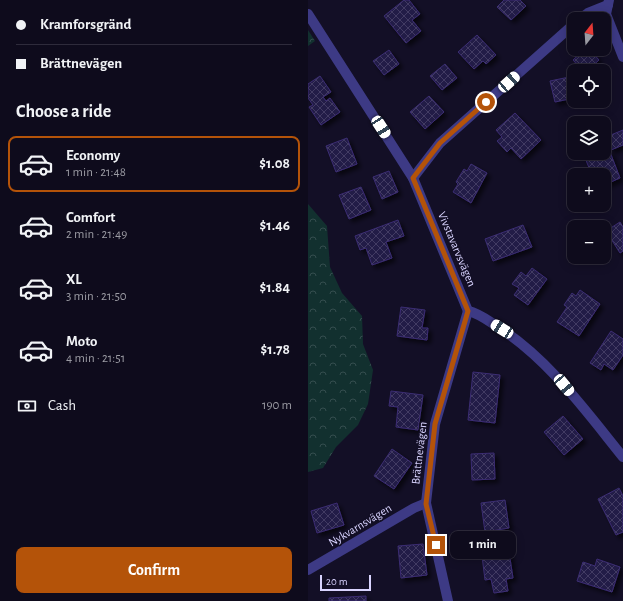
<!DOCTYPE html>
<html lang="en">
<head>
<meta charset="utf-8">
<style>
	body { margin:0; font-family:"Alegreya Sans",sans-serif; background:#171425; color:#f1f3f6; height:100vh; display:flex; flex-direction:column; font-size:15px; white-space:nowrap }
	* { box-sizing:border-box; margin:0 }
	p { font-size:13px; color:#9b9ba3 }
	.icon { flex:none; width:22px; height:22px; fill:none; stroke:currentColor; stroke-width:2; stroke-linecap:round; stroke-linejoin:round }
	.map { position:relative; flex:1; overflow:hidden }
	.side { display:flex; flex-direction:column; background:#0e0b1c; width:308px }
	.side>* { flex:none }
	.banner { display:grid; align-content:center; height:88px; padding:0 16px; background:#0e0b1c }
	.needle { width:26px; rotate:17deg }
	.tools { position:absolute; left:259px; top:12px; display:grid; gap:8px }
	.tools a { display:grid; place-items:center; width:44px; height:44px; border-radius:8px; background:#0e0b1c; box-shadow:0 2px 10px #0003,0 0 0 1px #2e2b3b; font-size:20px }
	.scale { position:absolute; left:12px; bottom:10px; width:51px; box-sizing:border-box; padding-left:4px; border:2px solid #d9d4ff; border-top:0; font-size:11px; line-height:14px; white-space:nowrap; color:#d9d4ff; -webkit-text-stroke:3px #130f26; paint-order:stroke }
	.end { position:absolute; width:18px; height:18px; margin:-9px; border:5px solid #b45309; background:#fff; box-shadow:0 0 0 2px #fff }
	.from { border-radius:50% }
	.bubble { position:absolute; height:28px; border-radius:8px; background:#0e0b1c; box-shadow:0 2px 10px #0003,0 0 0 1px #2e2b3b; font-size:13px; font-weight:600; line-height:28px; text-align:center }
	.car { position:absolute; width:12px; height:24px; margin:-12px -6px; border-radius:5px; box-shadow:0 0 3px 1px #0007; background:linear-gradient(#fff 24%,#345 0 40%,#fff 0 76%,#345 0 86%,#fff 0) }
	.banner b { display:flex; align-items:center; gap:14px; height:38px; font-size:15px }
	.banner b+b { border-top:1px solid #2e2b3b }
	.banner i { width:10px; height:10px; background:#f1f3f6 }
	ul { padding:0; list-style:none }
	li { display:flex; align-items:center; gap:12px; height:56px; margin:0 8px 6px; padding:0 8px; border:2px solid transparent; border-radius:8px }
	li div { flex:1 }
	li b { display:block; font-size:15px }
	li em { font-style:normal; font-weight:600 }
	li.current { border-color:#b45309 }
	li>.icon { width:36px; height:36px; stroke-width:1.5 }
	h2 { padding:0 16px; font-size:18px; line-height:48px }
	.pay { display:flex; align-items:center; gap:10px; height:44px; padding:0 16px; font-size:15px }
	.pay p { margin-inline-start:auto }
	.primary-button { display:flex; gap:8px; margin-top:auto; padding:8px 16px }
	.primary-button a { flex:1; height:46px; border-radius:8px; background:#b45309; color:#fff; font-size:16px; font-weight:600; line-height:46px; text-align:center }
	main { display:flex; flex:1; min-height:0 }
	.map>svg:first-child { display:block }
	.forest { fill:url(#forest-crowns) }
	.building { fill:url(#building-cross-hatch); stroke:#3b2d73; filter:url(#shadow) }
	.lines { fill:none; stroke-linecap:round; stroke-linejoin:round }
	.minor { stroke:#3d3a85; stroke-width:10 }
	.route { stroke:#b45309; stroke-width:5 }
	.labels { text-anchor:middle; stroke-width:3.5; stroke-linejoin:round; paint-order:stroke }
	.street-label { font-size:12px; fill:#d9d4ff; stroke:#130f26 }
</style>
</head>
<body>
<main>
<section class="side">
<div class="banner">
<b><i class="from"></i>Kramforsgränd</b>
<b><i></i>Brättnevägen</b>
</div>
<h2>Choose a ride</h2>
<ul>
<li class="current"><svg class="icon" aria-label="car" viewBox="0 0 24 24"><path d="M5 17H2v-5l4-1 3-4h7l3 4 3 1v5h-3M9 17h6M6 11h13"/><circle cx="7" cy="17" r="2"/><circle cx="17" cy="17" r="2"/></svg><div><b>Economy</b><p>1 min · 21:48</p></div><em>$1.08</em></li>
<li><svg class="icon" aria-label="car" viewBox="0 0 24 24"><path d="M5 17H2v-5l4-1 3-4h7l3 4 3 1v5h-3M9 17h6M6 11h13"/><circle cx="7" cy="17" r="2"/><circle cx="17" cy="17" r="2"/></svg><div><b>Comfort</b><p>2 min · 21:49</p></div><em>$1.46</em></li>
<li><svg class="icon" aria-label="car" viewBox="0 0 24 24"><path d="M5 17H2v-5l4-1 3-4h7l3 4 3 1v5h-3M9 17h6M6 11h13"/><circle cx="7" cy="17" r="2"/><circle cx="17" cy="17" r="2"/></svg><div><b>XL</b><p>3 min · 21:50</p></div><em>$1.84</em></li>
<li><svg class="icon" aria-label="car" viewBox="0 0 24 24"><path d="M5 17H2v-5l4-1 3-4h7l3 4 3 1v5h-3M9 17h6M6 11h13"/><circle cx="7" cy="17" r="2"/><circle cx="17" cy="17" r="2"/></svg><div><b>Moto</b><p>4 min · 21:51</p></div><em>$1.78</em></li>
</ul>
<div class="pay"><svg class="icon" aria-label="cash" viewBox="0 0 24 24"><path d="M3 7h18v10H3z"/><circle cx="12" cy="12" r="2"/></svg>Cash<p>190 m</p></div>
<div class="primary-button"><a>Confirm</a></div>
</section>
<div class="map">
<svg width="315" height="601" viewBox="0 0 315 601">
	<defs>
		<pattern id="forest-crowns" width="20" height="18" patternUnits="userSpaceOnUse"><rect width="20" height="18" fill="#12302f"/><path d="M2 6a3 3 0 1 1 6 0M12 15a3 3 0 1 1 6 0" fill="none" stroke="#344d4e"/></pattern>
		<pattern id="building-cross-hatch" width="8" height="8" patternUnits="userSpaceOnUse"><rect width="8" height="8" fill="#241b47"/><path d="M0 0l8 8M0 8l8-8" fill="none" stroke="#433b63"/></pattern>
		<filter id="shadow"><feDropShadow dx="3.5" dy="3.5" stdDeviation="2" flood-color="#0009"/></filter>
	</defs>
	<rect width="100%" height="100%" fill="#130f26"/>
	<!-- forest -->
	<g class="forest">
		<path d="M0,30L7,41L0,46Z"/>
		<path d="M0,204L19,226L22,267L34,293L54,316L55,344L65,370L60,404L50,425L28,447L15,468L0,472Z"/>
	</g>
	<!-- building -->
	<g class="building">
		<path d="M96,0H101L112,14L104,20L113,31L98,43L76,16Z"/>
		<path d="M196,0H212L218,6L203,20L189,7Z"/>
		<path d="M169,35L188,55L178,64L175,61L166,69L150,52Z"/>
		<path d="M277,49H281L291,60L279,71H275L265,60Z"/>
		<path d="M81,50L91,64L76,75L65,61Z"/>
		<path d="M137,64L149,78L134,90L122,76Z"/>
		<path d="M12,76L23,92L15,97L18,101L22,98L32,112L13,125L1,107L5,105L0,98V84Z"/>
		<path d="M266,76V98L247,102L242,81Z"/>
		<path d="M121,96L136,112L117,129L102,112Z"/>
		<path d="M207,113L233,140L213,159L203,148L199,152L189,141L194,137L188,130Z"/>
		<path d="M315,130V145L303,150L298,137Z"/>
		<path d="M39,138L49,164L28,172L18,146Z"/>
		<path d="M302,152L312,178L296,185V175H284L275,153H291L292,156Z"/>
		<path d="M163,164L179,173L163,203L145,192L150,184L148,182L156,169L159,171Z"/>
		<path d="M81,171L90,192L74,199L65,177Z"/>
		<path d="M53,187L63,210L41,219L31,195Z"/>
		<path d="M90,220L96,236L78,242L84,258L64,265L58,248L52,250L47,236Z"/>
		<path d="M312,222L315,227V251L312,253L298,231Z"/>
		<path d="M215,225L224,247L185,261L177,239Z"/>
		<path d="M224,268L239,279L220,305L206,295L211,288L204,284L213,272L218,276Z"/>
		<path d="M272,290L292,304L271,336L249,322L259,307L256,305L264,293L268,296Z"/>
		<path d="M93,307L117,310L114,328H120L119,340L89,336Z"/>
		<path d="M303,331L315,339V355L305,370L296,364L293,370L282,363Z"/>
		<path d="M165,372L192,375L187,423L160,420Z"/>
		<path d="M83,391L115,395L110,430L88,427L90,407L81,406Z"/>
		<path d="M255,416L275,439L256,455L236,432Z"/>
		<path d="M84,449L104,463L86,489L66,476Z"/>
		<path d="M186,453L187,479L164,480L163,454Z"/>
		<path d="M311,488L315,496V532L308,535L290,499Z"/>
		<path d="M197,500L201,528L177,532L173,503Z"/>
		<path d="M29,503L36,525L9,533L3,511Z"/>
		<path d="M115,544L119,575L93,578L90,546Z"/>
		<path d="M201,552L205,578L198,579L200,591L186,593L183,579L177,580L174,556Z"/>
		<path d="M289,559L312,567L304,592L269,581L275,562L287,566Z"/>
		<path d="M58,596V601H21V598Z"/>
	</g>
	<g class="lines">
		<!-- minor -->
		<g class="minor">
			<path d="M301,0L298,14L315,57"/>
			<path d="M0,14L105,178L160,311"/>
			<path d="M272,19L280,13L300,5"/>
			<path d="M105,178L132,143L266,24"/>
			<path d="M160,311C170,313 178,319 187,325C239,357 277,410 315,457"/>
			<path d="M0,570L106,508L118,503"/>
			<path d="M140,601L118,503L127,424L160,311"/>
		</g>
	</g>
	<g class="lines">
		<!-- route -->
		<path class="route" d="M128,545L118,504L127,424L160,311L105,178L132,143L178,102"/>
	</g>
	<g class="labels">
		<!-- street labels -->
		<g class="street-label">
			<text transform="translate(149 249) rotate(67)" y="4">Vivstavarvsvägen</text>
			<text transform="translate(111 453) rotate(-83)" y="4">Brättnevägen</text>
			<text transform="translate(52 525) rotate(-31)" y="4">Nykvarnsvägen</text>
		</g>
	</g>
</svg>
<div class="tools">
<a><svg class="needle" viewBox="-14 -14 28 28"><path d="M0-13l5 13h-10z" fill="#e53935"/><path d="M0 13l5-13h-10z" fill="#9b9ba3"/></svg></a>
<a><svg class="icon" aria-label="locate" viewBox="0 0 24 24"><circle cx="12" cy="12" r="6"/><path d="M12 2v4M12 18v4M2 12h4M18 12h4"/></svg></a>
<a><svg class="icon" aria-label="layers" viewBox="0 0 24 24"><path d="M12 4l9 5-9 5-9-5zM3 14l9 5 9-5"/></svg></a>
<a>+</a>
<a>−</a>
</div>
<div class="scale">20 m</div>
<i class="end from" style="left:178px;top:102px"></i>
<i class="end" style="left:128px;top:545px"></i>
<div class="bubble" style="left:142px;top:531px;width:66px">1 min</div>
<i class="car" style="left:201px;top:82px;rotate:48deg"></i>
<i class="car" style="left:73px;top:127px;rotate:147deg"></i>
<i class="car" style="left:194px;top:329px;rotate:302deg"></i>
<i class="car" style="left:256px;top:385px;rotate:140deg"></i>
</div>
</main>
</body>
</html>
